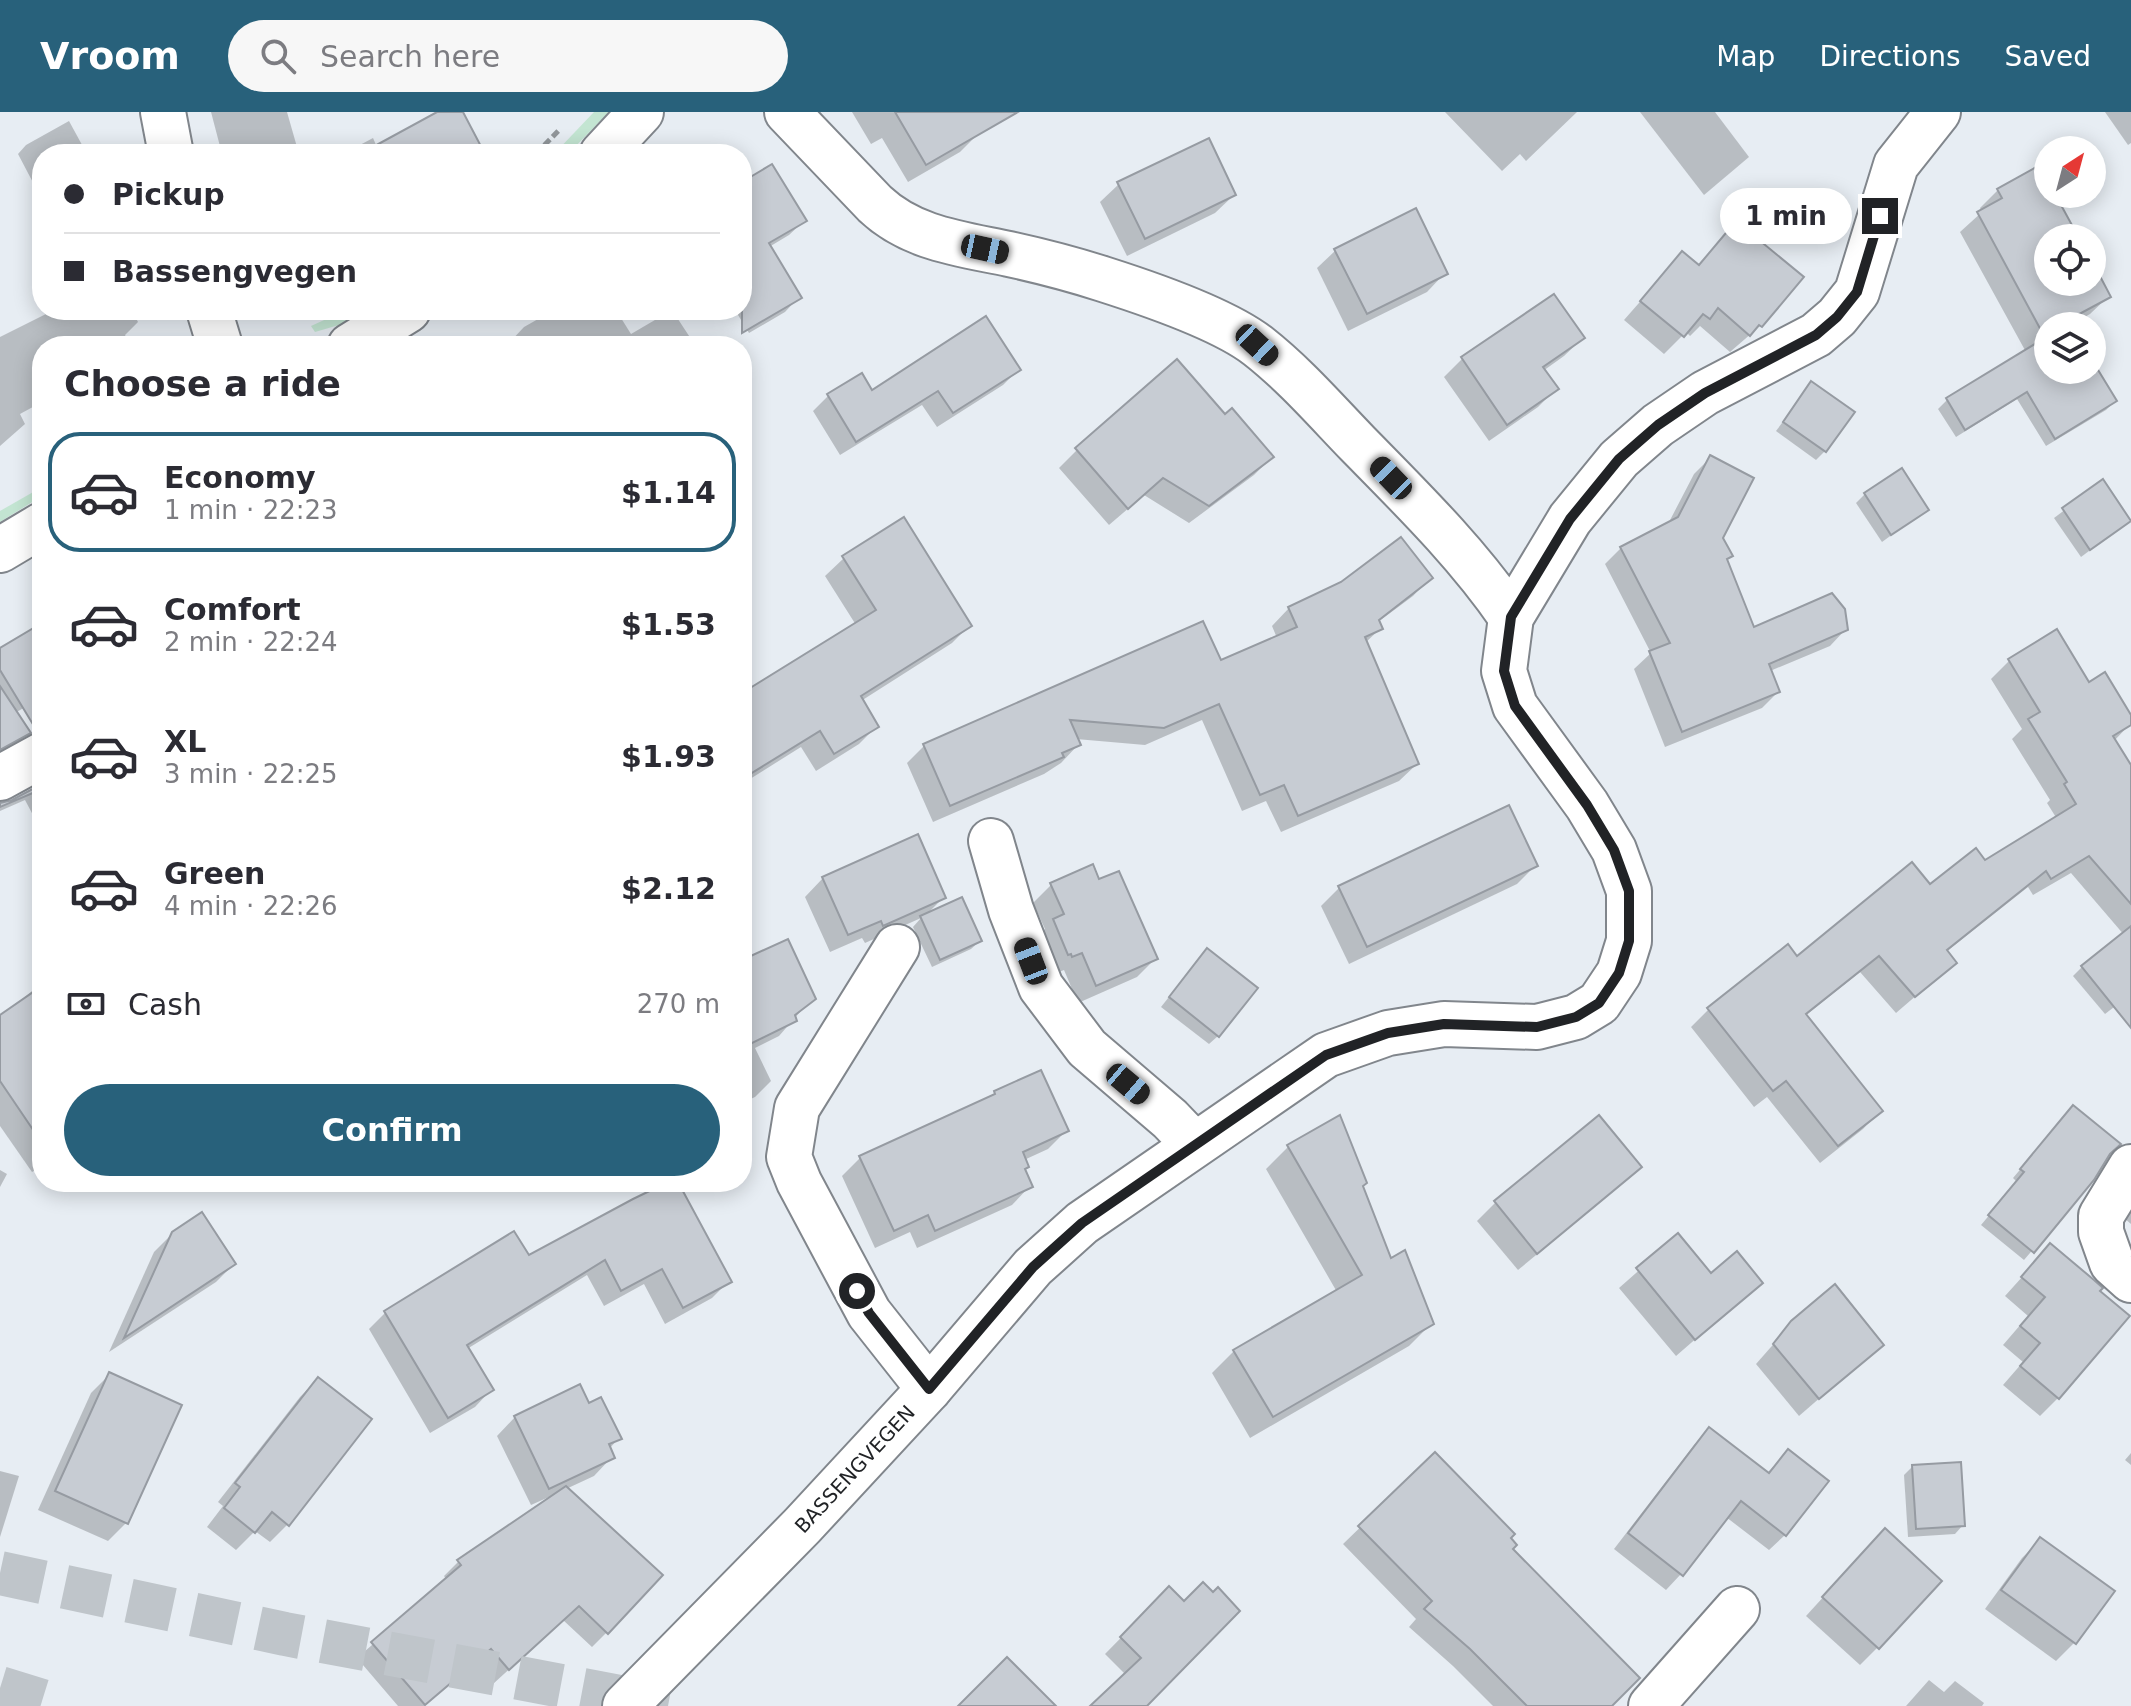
<!DOCTYPE html>
<html lang="en">
<head>
<meta charset="utf-8">
<style>
	body { margin:0; font-family:"DejaVu Sans",sans-serif; background:#f7f7f7; color:#2b2b33; height:100vh; display:flex; flex-direction:column; font-size:30px; white-space:nowrap }
	* { box-sizing:border-box; margin:0 }
	p { font-size:26px; color:#7c7c81 }
	.icon { flex:none; width:44px; height:44px; fill:none; stroke:currentColor; stroke-width:2; stroke-linecap:round; stroke-linejoin:round }
	.map { position:relative; flex:1; overflow:hidden }
	.details { position:absolute; left:32px; top:224px; width:720px; height:856px; display:flex; flex-direction:column; background:#fff; border-radius:32px; box-shadow:0 4px 20px #0003 }
	.details>* { flex:none }
	.hud { position:absolute; left:32px; top:32px; width:720px; height:176px; border-radius:32px; box-shadow:0 4px 20px #0003; display:grid; align-content:center; height:176px; padding:0 32px; background:#fff }
	.needle { width:52px; rotate:36deg }
	.buttons { position:absolute; left:2034px; top:24px; display:grid; gap:16px }
	.buttons a { display:grid; place-items:center; width:72px; height:72px; border-radius:50%; background:#fff; box-shadow:0 4px 20px #0003; font-size:40px }
	.end { position:absolute; width:36px; height:36px; margin:-18px; border:10px solid #212326; background:#fff; box-shadow:0 0 0 4px #fff }
	.from { border-radius:50% }
	.bubble { position:absolute; height:56px; border-radius:28px; background:#fff; box-shadow:0 4px 20px #0003; font-size:26px; font-weight:800; line-height:56px; text-align:center }
	.car { position:absolute; width:24px; height:48px; margin:-24px -12px; border-radius:10px; box-shadow:0 0 6px 2px #0007; background:linear-gradient(#222 24%,#8ab4d8 0 40%,#222 0 76%,#8ab4d8 0 86%,#222 0) }
	.hud b { display:flex; align-items:center; gap:28px; height:76px; font-size:30px }
	.hud b+b { border-top:2px solid #e1e1e2 }
	.hud i { width:20px; height:20px; background:#2b2b33 }
	ul { padding:0; list-style:none }
	li { display:flex; align-items:center; gap:24px; height:120px; margin:0 16px 12px; padding:0 16px; border:4px solid transparent; border-radius:32px }
	li div { flex:1 }
	li b { display:block; font-size:30px }
	li em { font-style:normal; font-weight:800 }
	li.on { border-color:#28617b }
	li>.icon { width:72px; height:72px; stroke-width:1.5 }
	h2 { padding:0 32px; font-size:36px; line-height:96px }
	.pay { display:flex; align-items:center; gap:20px; height:88px; padding:0 32px; font-size:30px }
	.pay p { margin-inline-start:auto }
	.primary-button { display:flex; gap:16px; margin-top:auto; padding:16px 32px }
	.primary-button a { flex:1; height:92px; border-radius:48px; background:#28617b; color:#fff; font-size:32px; font-weight:800; line-height:92px; text-align:center }
	header { display:flex; align-items:center; gap:48px; box-sizing:border-box; height:112px; padding:0 40px; background:#28617b; color:#fff }
	header strong { font-size:38px }
	nav { display:flex; gap:44px; margin-inline-start:auto; font-size:28px }
	.search { width:560px; height:72px; background:#f7f7f7; display:flex; align-items:center; gap:20px; box-sizing:border-box; padding:0 28px; border-radius:44px; color:#7c7c81; font-size:30px }
	.map>svg:first-child { display:block }
	.green { fill:#c3e5d2 }
	.shadow { fill:#0003 }
	.building { fill:#c7ccd3; stroke:#969ba2; stroke-width:2 }
	.lines { fill:none; stroke-linecap:round; stroke-linejoin:round }
	.highway-tunnel { stroke:#bfc5ca; stroke-width:44; stroke-dasharray:44 22; stroke-linecap:butt }
	.minor-casing { stroke:#81868c; stroke-width:48 }
	.major-casing { stroke:#81868c; stroke-width:48 }
	.path { stroke:#91969a; stroke-width:5; stroke-dasharray:8 4; stroke-linecap:butt }
	.minor { stroke:#fff; stroke-width:44 }
	.major { stroke:#fff; stroke-width:44 }
	.route { stroke:#212326; stroke-width:10 }
	.labels { text-anchor:middle; stroke-width:8; stroke-linejoin:round; paint-order:stroke }
	.street-label { font-size:20px; fill:#212326; stroke:#fff }
</style>
</head>
<body>
<header>
<strong>Vroom</strong>
<div class="search"><svg class="icon" aria-label="search" viewBox="0 0 24 24"><circle cx="10" cy="10" r="6"/><path d="M15 15l6 6"/></svg>Search here</div>
<nav><a>Map</a><a>Directions</a><a>Saved</a></nav>
</header>
<div class="map">
<svg width="2131" height="1594" viewBox="0 0 2131 1594">
	<rect width="100%" height="100%" fill="#e7edf3"/>
	<!-- green -->
	<g class="green">
		<path d="M594,0H609L568,42H554Z"/>
		<path d="M346,198H366L339,213L315,220L311,214Z"/>
		<path d="M42,375V384L0,410V399Z"/>
	</g>
	<!-- shadow -->
	<g class="shadow">
		<path d="M211,0H287L299,42H236L234,39L222,42Z"/>
		<path d="M442,0H460L470,42H343L373,26L377,35Z"/>
		<path d="M852,0H965L978,22L960,40L908,70L882,26L871,32Z"/>
		<path d="M1445,0H1577L1526,49L1520,42L1502,59Z"/>
		<path d="M1640,0H1715L1749,45L1704,83Z"/>
		<path d="M2105,0H2131V31L2128,33Z"/>
		<path d="M69,9L87,42H42V78L38,80L18,42L26,33Z"/>
		<path d="M742,72L804,109L789,123L769,135L799,185L785,200L749,221L735,198H742Z"/>
		<path d="M1119,72L1234,83L1215,101L1127,144L1100,90Z"/>
		<path d="M2048,73V82H2053L2077,126H2048V170H2092V154L2109,184L2090,202L2069,214H2048V258H2092V252L2115,289L2106,298L2046,334L2017,287L1956,325L1938,297L1947,288L2026,240L1960,120L1982,100L1980,96L1998,78Z"/>
		<path d="M1336,138L1445,161L1427,180L1348,219L1317,156Z"/>
		<path d="M1682,142L1760,214L1730,240L1700,214L1690,224L1686,220L1664,242L1624,208Z"/>
		<path d="M54,198H132L138,210L125,223L131,234H42V290L20,302L25,312L0,334V225Z"/>
		<path d="M265,198H279L268,204Z"/>
		<path d="M554,198H616L631,222L672,198L695,233L511,234L509,231L524,215Z"/>
		<path d="M1583,226L1564,244L1543,259L1556,277L1538,295L1489,329L1444,265L1462,247Z"/>
		<path d="M1019,257L1003,273L937,315L922,293L840,343L813,299L828,284L872,281Z"/>
		<path d="M1811,272L1825,339L1816,348L1776,319Z"/>
		<path d="M1225,305L1272,345L1254,363L1189,411L1144,383L1109,413L1059,356L1077,338Z"/>
		<path d="M1710,346L1725,448L1753,517H1846L1830,534L1770,559L1778,580L1762,596L1665,635L1634,557L1651,541L1605,452L1621,436L1668,412L1694,362Z"/>
		<path d="M2102,370L2129,409L2081,445L2054,406Z"/>
		<path d="M1865,382L1926,398L1882,430L1856,391Z"/>
		<path d="M844,446L970,513L952,531L861,589L877,614L859,632L816,659L801,635L742,672V583L856,513L825,464Z"/>
		<path d="M1430,466L1413,484L1378,510L1381,516L1365,531L1417,652L1399,669L1281,720L1266,689L1242,699L1202,608L1145,633L1076,627L1078,633L1061,651L1044,662L933,710L907,651L925,633L1220,550L1277,526L1272,514L1289,496Z"/>
		<path d="M42,513V585L15,601L28,621L20,629L0,640V538Z"/>
		<path d="M2057,520L2089,572L2131,607V611L2114,629L2131,657V831L2071,761L2033,783L2028,775L1946,840L1954,851L1896,901L1860,860L1805,904L1880,999L1863,1017L1820,1051L1767,985L1754,995L1691,915L1709,897L1797,846L1930,775L1985,751L2057,707L2047,691L2050,688L2012,627L2022,617L1991,567L2009,549Z"/>
		<path d="M42,673V720L25,688L0,699V693L12,690Z"/>
		<path d="M1535,754L1517,772L1349,852L1321,794L1339,776Z"/>
		<path d="M823,766L943,786L925,804L980,829L971,837L932,855L913,815L921,806L865,831L862,826L830,840L805,785Z"/>
		<path d="M1098,769L1155,847L1137,865L1078,891L1064,858L1054,862L1035,827L1045,817L1033,791L1051,773Z"/>
		<path d="M2131,840V882L2105,902L2073,864L2082,855Z"/>
		<path d="M1199,847L1218,924L1209,932L1161,895Z"/>
		<path d="M742,850L807,892L779,924L755,936L771,969L755,985L742,991Z"/>
		<path d="M42,871V1054L32,1060L0,1014V905Z"/>
		<path d="M995,981L1066,1019L1048,1037L1024,1048L1023,1058L1030,1074L1012,1093L917,1136L910,1120L875,1136L842,1064L860,1046L987,988Z"/>
		<path d="M2065,1004L2106,1044L2090,1071L2024,1148L1981,1113L2017,1070L2013,1066Z"/>
		<path d="M1339,1006L1361,1075L1390,1149L1432,1211L1409,1234L1250,1326L1212,1261L1234,1239L1337,1180L1266,1057L1288,1035Z"/>
		<path d="M1599,1006L1639,1055L1621,1073L1518,1158L1477,1109L1495,1091Z"/>
		<path d="M0,1058L7,1062L0,1075Z"/>
		<path d="M634,1088L729,1169L712,1186L665,1212L644,1172L604,1194L587,1163L467,1237L491,1278L475,1295L430,1321L369,1217L386,1200L528,1146Z"/>
		<path d="M2131,1095V1112L2124,1106Z"/>
		<path d="M173,1121L234,1152L216,1170L109,1240L154,1140Z"/>
		<path d="M1678,1124L1711,1164L1760,1171L1676,1244L1619,1176Z"/>
		<path d="M2050,1134L2058,1286L2040,1304L2003,1273L2023,1250L2003,1233L2028,1204L2005,1184Z"/>
		<path d="M1792,1211L1882,1232L1799,1304L1756,1252Z"/>
		<path d="M109,1263L126,1411L108,1429L38,1398L91,1281Z"/>
		<path d="M318,1267L288,1412L270,1430L255,1419L236,1438L207,1415L223,1394L218,1390L300,1285Z"/>
		<path d="M588,1294L619,1326L609,1337L612,1345L594,1364L566,1377L607,1520L592,1535L563,1508L493,1572L475,1550L424,1594H398L357,1546L447,1468L444,1464L458,1450L550,1387L549,1385L531,1393L497,1324L515,1305Z"/>
		<path d="M1709,1318L1766,1362L1788,1340L1826,1369L1785,1423L1769,1438L1726,1405L1681,1462L1666,1478L1614,1437L1694,1333Z"/>
		<path d="M2131,1341V1353L2125,1348Z"/>
		<path d="M1435,1343L1508,1426L1510,1437L1609,1594H1493L1453,1554L1409,1515L1416,1507L1343,1432Z"/>
		<path d="M1912,1355L1963,1413L1955,1422L1908,1425L1904,1363Z"/>
		<path d="M0,1359L19,1364L0,1425Z"/>
		<path d="M2040,1428L2112,1480L2074,1531L2056,1549L1985,1497L2022,1446Z"/>
		<path d="M1867,1437L1878,1535L1860,1553L1806,1504Z"/>
		<path d="M1169,1477L1144,1594H1094L1126,1563L1105,1542Z"/>
		<path d="M1929,1568L1944,1580L1955,1569L1984,1591L1982,1594H1906Z"/>
	</g>
	<!-- building -->
	<g class="building">
		<path d="M437,0H463L485,42H360Z"/>
		<path d="M895,0H1018L926,53Z"/>
		<path d="M1209,26L1236,83L1145,127L1117,70Z"/>
		<path d="M772,52L807,109L769,131L802,186L742,221V70Z"/>
		<path d="M2040,53L2048,69V82H2055L2079,126H2048V170H2092V149L2111,185L2057,214H2048V219L2043,222L1977,100L2002,86L1997,77Z"/>
		<path d="M1416,96L1448,162L1367,202L1334,137Z"/>
		<path d="M1736,109L1804,165L1762,215L1759,213L1750,224L1718,196L1710,207L1703,202L1684,225L1640,189L1682,139L1699,153Z"/>
		<path d="M1554,182L1585,226L1543,255L1559,277L1507,313L1461,245Z"/>
		<path d="M986,204L1021,258L953,301L938,279L856,330L827,282L862,261L872,278Z"/>
		<path d="M2048,224V258H2092V248L2117,289L2055,327L2027,280L1965,318L1946,286Z"/>
		<path d="M1177,247L1225,302L1232,296L1274,345L1209,394L1163,366L1128,397L1075,336Z"/>
		<path d="M1811,269L1855,300L1826,340L1783,310Z"/>
		<path d="M1710,343L1754,366L1723,426L1733,444L1727,447L1754,515L1832,481L1845,497L1848,518L1769,552L1780,580L1682,620L1649,539L1670,531L1620,435L1678,405Z"/>
		<path d="M1902,356L1929,398L1891,423L1864,381Z"/>
		<path d="M2103,367L2131,409L2090,438L2062,396Z"/>
		<path d="M904,405L972,514L861,584L879,615L834,642L820,619L742,667V581L876,498L842,444Z"/>
		<path d="M1401,425L1433,466L1379,508L1383,517L1365,525L1419,652L1298,704L1284,673L1260,683L1219,592L1164,616L1070,608L1081,633L1062,641L1064,645L950,694L923,632L1203,509L1221,548L1297,515L1288,495L1341,470Z"/>
		<path d="M42,511V618L37,619L0,558V536Z"/>
		<path d="M2057,517L2089,570L2105,560L2131,603V613L2113,624L2131,653V792L2089,744L2051,767L2046,759L1947,838L1957,851L1915,885L1879,844L1806,902L1883,999L1838,1034L1786,969L1773,979L1707,896L1788,832L1797,844L1912,750L1930,772L1976,736L1985,748L2076,692L2064,672L2067,670L2028,607L2040,600L2008,547Z"/>
		<path d="M0,574L31,621L0,638Z"/>
		<path d="M42,672V677L0,695V691L12,688Z"/>
		<path d="M1509,693L1538,754L1367,835L1338,774Z"/>
		<path d="M918,722L946,786L883,814L881,809L848,823L822,765Z"/>
		<path d="M1093,752L1099,767L1119,759L1158,847L1096,874L1082,841L1072,845L1071,842L1068,843L1053,807L1064,802L1050,771Z"/>
		<path d="M962,785L982,829L940,848L920,804Z"/>
		<path d="M2131,814V916L2081,854Z"/>
		<path d="M788,827L816,887L795,903L797,909L742,936V848Z"/>
		<path d="M1207,836L1258,876L1219,925L1169,885Z"/>
		<path d="M42,874V1031L0,969V903Z"/>
		<path d="M1041,958L1069,1019L1023,1040L1029,1055L1025,1057L1033,1075L935,1119L928,1103L894,1119L859,1044L995,982L994,979Z"/>
		<path d="M2073,993L2121,1032L2110,1042L2094,1068L2034,1141L1988,1103L2024,1060L2020,1057Z"/>
		<path d="M1340,1003L1367,1071L1363,1074L1391,1146L1405,1138L1434,1212L1273,1305L1233,1238L1362,1163L1287,1033Z"/>
		<path d="M1599,1003L1642,1055L1537,1142L1494,1089Z"/>
		<path d="M678,1070L732,1170L683,1196L662,1157L621,1179L605,1148L467,1233L494,1278L448,1306L384,1199L514,1119L529,1143L633,1087L664,1072L668,1075Z"/>
		<path d="M202,1100L236,1152L124,1226L172,1120Z"/>
		<path d="M1678,1121L1711,1161L1737,1139L1763,1171L1695,1228L1636,1156Z"/>
		<path d="M2050,1131L2094,1168L2103,1176L2100,1179L2130,1204L2059,1287L2020,1254L2040,1231L2020,1214L2045,1185L2021,1165Z"/>
		<path d="M1835,1172L1884,1233L1819,1287L1773,1232L1791,1209Z"/>
		<path d="M109,1260L182,1293L128,1412L55,1379Z"/>
		<path d="M318,1265L372,1307L289,1414L272,1400L255,1421L224,1396L240,1375L235,1371Z"/>
		<path d="M580,1272L589,1291L601,1285L622,1327L609,1332L615,1346L549,1377L514,1304Z"/>
		<path d="M1709,1315L1769,1361L1788,1337L1829,1369L1786,1424L1741,1389L1683,1464L1628,1421Z"/>
		<path d="M1435,1340L1515,1422L1511,1426L1517,1433L1513,1437L1640,1566L1612,1594H1527L1470,1537L1424,1497L1432,1489L1358,1414Z"/>
		<path d="M1961,1350L1965,1414L1916,1417L1912,1353Z"/>
		<path d="M566,1374L663,1463L608,1522L579,1494L509,1558L491,1537L425,1593L371,1530L461,1453L457,1448Z"/>
		<path d="M1885,1416L1942,1469L1879,1537L1822,1485Z"/>
		<path d="M2040,1425L2115,1479L2076,1532L2001,1478Z"/>
		<path d="M1203,1470L1213,1480L1218,1475L1240,1499L1147,1594H1090L1141,1546L1120,1525L1169,1474L1184,1489Z"/>
		<path d="M1007,1545L1056,1594H958Z"/>
	</g>
	<g class="lines">
		<!-- highway-tunnel -->
		<g class="highway-tunnel">
			<path d="M0,1461L285,1522L668,1594"/>
			<path d="M0,1576L58,1594"/>
		</g>
		<defs>
			<g id="minor">
				<path d="M787,0L875,92C912,127 962,132 1009,142C1041,149 1072,157 1103,167C1147,181 1223,207 1258,234C1295,263 1326,299 1358,332C1412,387 1467,441 1511,505"/>
				<path d="M0,666L42,643"/>
				<path d="M991,729L1011,798L1041,875L1087,936L1170,1007L1194,1032"/>
				<path d="M897,835L797,996L789,1045L799,1070L869,1201L929,1277"/>
				<path d="M2131,1055L2101,1104V1120L2112,1151L2131,1168"/>
				<path id="s1" d="M625,1594L802,1414L929,1277L1033,1155L1082,1111L1326,943L1388,921L1444,912L1537,915L1576,905L1599,891L1619,861L1629,829V779L1614,738L1587,693L1515,594L1504,559L1511,505L1570,407L1619,347L1658,313L1705,281L1816,223L1837,205L1857,180L1896,53L1938,0"/>
				<path d="M1651,1594L1737,1497"/>
			</g>
			<g id="major">
				<path d="M163,0L171,42"/>
				<path d="M602,42L641,0"/>
				<path d="M209,198L220,234"/>
				<path d="M350,234L408,198"/>
				<path d="M0,438L42,413"/>
			</g>
		</defs>
		<!-- minor casing -->
		<use href="#minor" class="minor-casing"/>
		<!-- major casing -->
		<use href="#major" class="major-casing"/>
		<!-- path -->
		<g class="path">
			<path d="M536,42L560,17"/>
			<path d="M286,203L317,198"/>
		</g>
		<!-- minor -->
		<use href="#minor" class="minor"/>
		<!-- major -->
		<use href="#major" class="major"/>
	</g>
	<g class="lines">
		<!-- route -->
		<path class="route" d="M857,1179L869,1201L929,1277L1033,1155L1082,1111L1326,943L1388,921L1444,912L1537,915L1576,905L1599,891L1619,861L1629,829V779L1614,738L1587,693L1515,594L1504,559L1511,505L1570,407L1619,347L1658,313L1705,281L1816,223L1837,205L1857,180L1880,104"/>
	</g>
	<g class="labels">
		<!-- street labels -->
		<g class="street-label">
			<text dy="7" stroke="none"><textPath href="#s1" startOffset="330">BASSENGVEGEN</textPath></text>
		</g>
	</g>
</svg>
<div class="buttons">
<a><svg class="needle" viewBox="-14 -14 28 28"><path d="M0-13l5 13h-10z" fill="#e53935"/><path d="M0 13l5-13h-10z" fill="#7c7c81"/></svg></a>
<a><svg class="icon" aria-label="locate" viewBox="0 0 24 24"><circle cx="12" cy="12" r="6"/><path d="M12 2v4M12 18v4M2 12h4M18 12h4"/></svg></a>
<a><svg class="icon" aria-label="layers" viewBox="0 0 24 24"><path d="M12 4l9 5-9 5-9-5zM3 14l9 5 9-5"/></svg></a>
</div>
<i class="end from" style="left:857px;top:1179px"></i>
<i class="end" style="left:1880px;top:104px"></i>
<div class="bubble" style="left:1720px;top:76px;width:132px">1 min</div>
<i class="car" style="left:985px;top:137px;rotate:102deg"></i>
<i class="car" style="left:1257px;top:233px;rotate:133deg"></i>
<i class="car" style="left:1391px;top:366px;rotate:316deg"></i>
<i class="car" style="left:1031px;top:849px;rotate:339deg"></i>
<i class="car" style="left:1128px;top:972px;rotate:130deg"></i>
<div class="hud">
<b><i class="from"></i>Pickup</b>
<b><i></i>Bassengvegen</b>
</div>
<section class="details">
<h2>Choose a ride</h2>
<ul>
<li class="on"><svg class="icon" aria-label="car" viewBox="0 0 24 24"><path d="M5 17H2v-5l4-1 3-4h7l3 4 3 1v5h-3M9 17h6M6 11h13"/><circle cx="7" cy="17" r="2"/><circle cx="17" cy="17" r="2"/></svg><div><b>Economy</b><p>1 min · 22:23</p></div><em>$1.14</em></li>
<li><svg class="icon" aria-label="car" viewBox="0 0 24 24"><path d="M5 17H2v-5l4-1 3-4h7l3 4 3 1v5h-3M9 17h6M6 11h13"/><circle cx="7" cy="17" r="2"/><circle cx="17" cy="17" r="2"/></svg><div><b>Comfort</b><p>2 min · 22:24</p></div><em>$1.53</em></li>
<li><svg class="icon" aria-label="car" viewBox="0 0 24 24"><path d="M5 17H2v-5l4-1 3-4h7l3 4 3 1v5h-3M9 17h6M6 11h13"/><circle cx="7" cy="17" r="2"/><circle cx="17" cy="17" r="2"/></svg><div><b>XL</b><p>3 min · 22:25</p></div><em>$1.93</em></li>
<li><svg class="icon" aria-label="car" viewBox="0 0 24 24"><path d="M5 17H2v-5l4-1 3-4h7l3 4 3 1v5h-3M9 17h6M6 11h13"/><circle cx="7" cy="17" r="2"/><circle cx="17" cy="17" r="2"/></svg><div><b>Green</b><p>4 min · 22:26</p></div><em>$2.12</em></li>
</ul>
<div class="pay"><svg class="icon" aria-label="cash" viewBox="0 0 24 24"><path d="M3 7h18v10H3z"/><circle cx="12" cy="12" r="2"/></svg>Cash<p>270 m</p></div>
<div class="primary-button"><a>Confirm</a></div>
</section>
</div>
</body>
</html>
